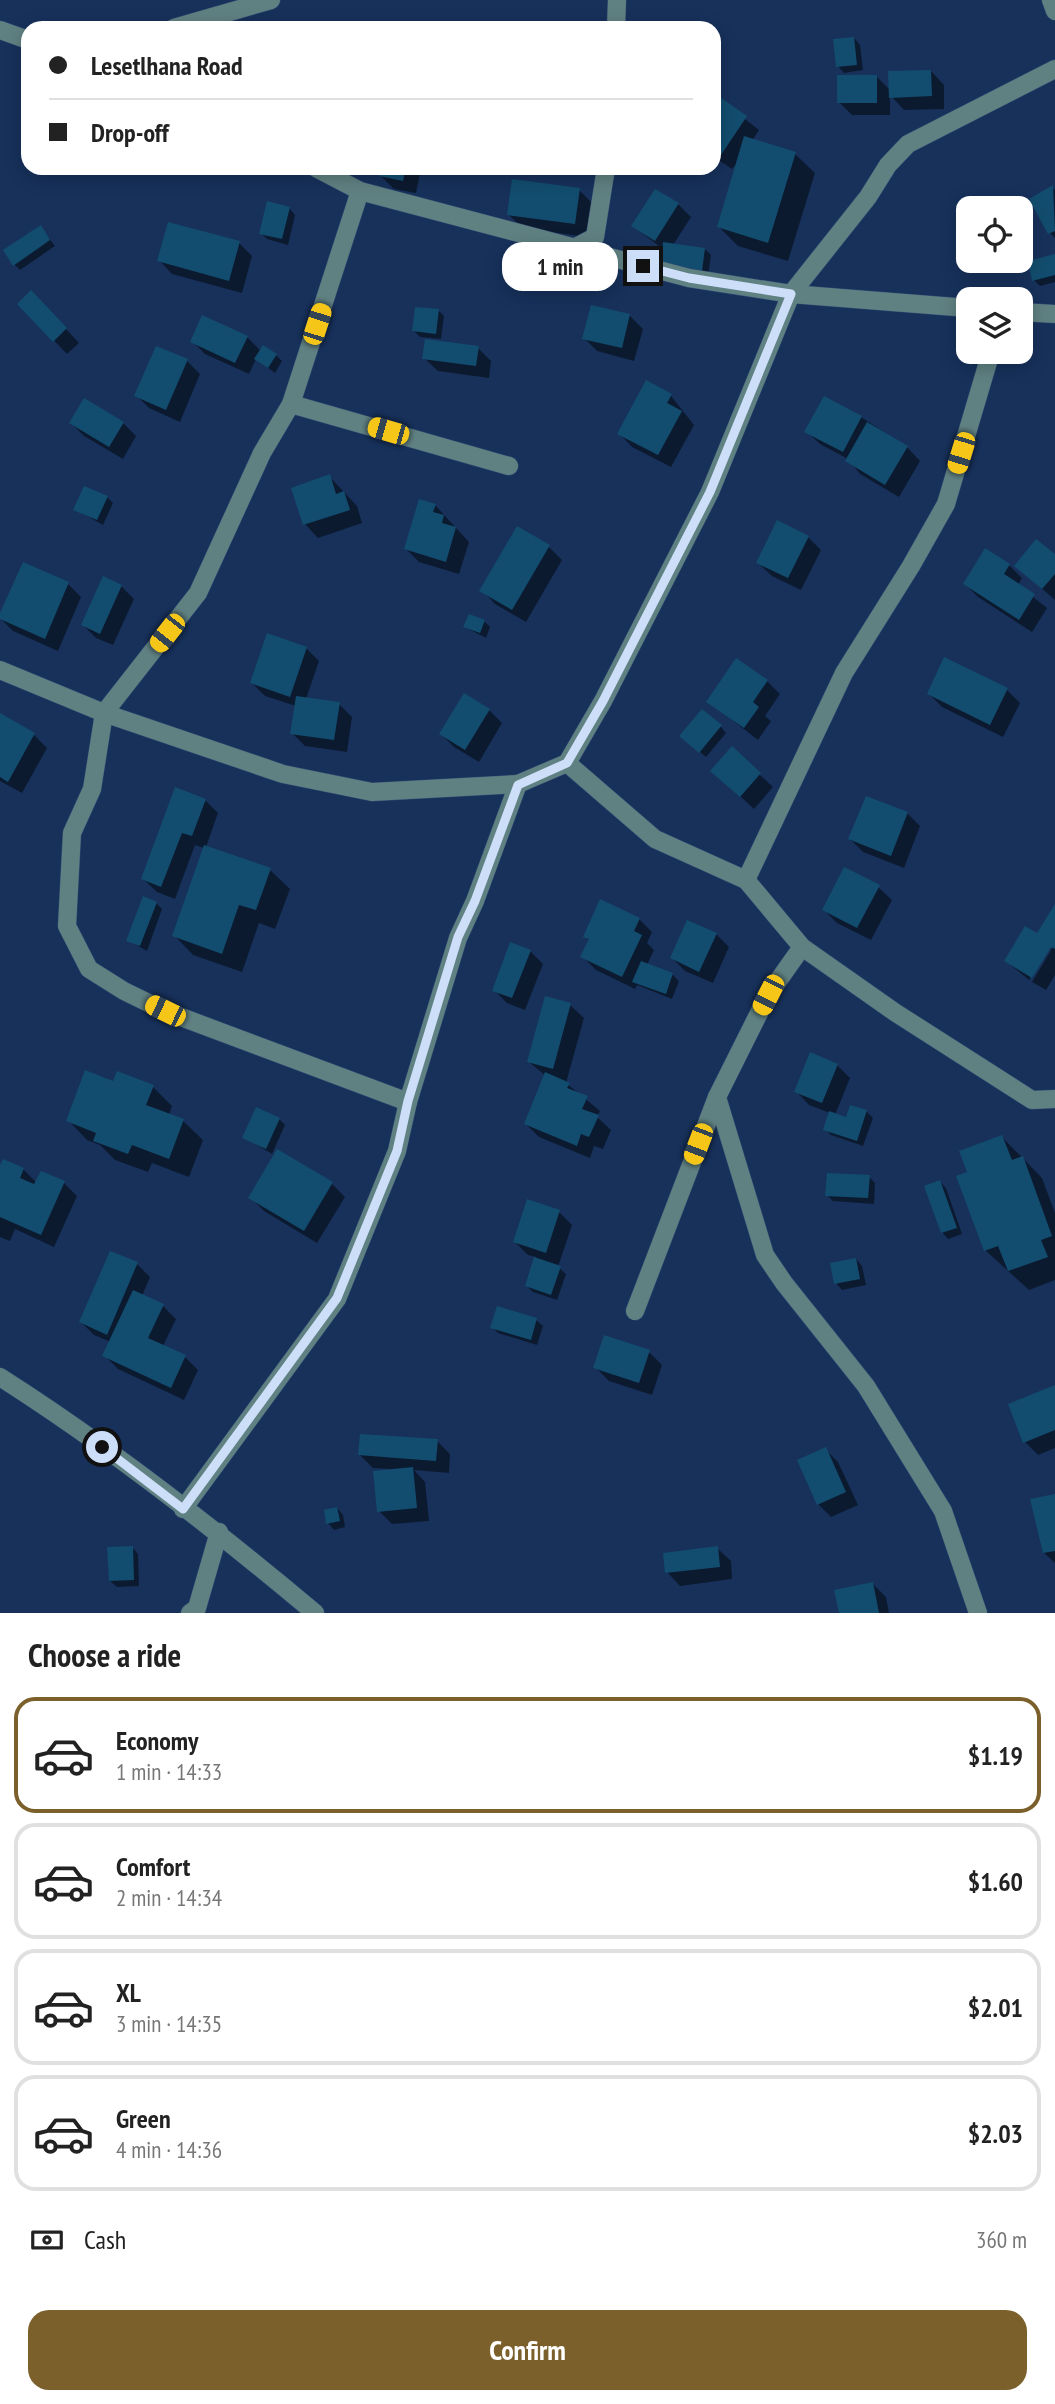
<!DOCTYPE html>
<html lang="en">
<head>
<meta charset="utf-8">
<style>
	body { margin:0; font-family:"PT Sans Narrow",sans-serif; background:#f6f6f6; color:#222; height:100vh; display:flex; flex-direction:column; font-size:26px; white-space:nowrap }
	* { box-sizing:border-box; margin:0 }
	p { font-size:23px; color:#767676 }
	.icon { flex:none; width:38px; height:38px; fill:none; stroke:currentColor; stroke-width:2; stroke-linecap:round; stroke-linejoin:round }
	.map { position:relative; height:1613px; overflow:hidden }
	.sheet { display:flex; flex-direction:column; background:#fff; flex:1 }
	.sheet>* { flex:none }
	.top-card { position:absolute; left:21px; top:21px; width:700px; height:154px; border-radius:21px; box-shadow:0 4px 18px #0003; display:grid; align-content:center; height:154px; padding:0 28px; background:#fff }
	.fabs { position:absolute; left:956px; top:196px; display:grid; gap:14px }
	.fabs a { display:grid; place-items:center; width:77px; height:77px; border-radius:14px; background:#fff; box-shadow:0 4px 18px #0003; font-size:35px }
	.end { position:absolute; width:32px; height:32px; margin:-16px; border:9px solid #cddef9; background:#111; box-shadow:0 0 0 4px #111 }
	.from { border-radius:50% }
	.bubble { position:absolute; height:49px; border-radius:21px; background:#fff; box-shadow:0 4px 18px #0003; font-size:23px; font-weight:600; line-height:49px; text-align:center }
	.car { position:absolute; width:21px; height:42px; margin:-21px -10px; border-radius:9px; box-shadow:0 0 5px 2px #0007; background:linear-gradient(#f5c518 24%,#345 0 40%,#f5c518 0 76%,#345 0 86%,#f5c518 0) }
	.top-card b { display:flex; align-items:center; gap:24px; height:66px; font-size:26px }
	.top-card b+b { border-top:2px solid #e0e0e0 }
	.top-card i { width:18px; height:18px; background:#222 }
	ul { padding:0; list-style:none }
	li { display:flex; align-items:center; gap:21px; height:116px; margin:0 14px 10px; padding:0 14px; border:4px solid #e0e0e0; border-radius:21px }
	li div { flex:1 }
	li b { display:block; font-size:26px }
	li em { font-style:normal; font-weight:600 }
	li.active { border-color:#7b602b }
	li>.icon { width:63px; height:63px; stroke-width:1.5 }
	h2 { padding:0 28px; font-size:32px; line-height:84px }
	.pay { display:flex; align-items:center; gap:18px; height:77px; padding:0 28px; font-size:26px }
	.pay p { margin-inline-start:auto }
	.action { display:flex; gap:14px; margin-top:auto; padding:14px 28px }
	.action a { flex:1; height:80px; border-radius:21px; background:#7b602b; color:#fff; font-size:28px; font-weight:600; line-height:80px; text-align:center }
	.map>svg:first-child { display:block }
	.shadow { fill:#0007 }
	.building { fill:#124d6f }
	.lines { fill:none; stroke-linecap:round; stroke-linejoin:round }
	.minor-casing { stroke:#344d74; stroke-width:19 }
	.minor { stroke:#608182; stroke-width:18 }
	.route { stroke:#cddef9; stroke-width:9 }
</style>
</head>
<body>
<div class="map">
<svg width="1055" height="1613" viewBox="0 0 1055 1613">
	<rect width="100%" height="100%" fill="#17315b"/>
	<!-- shadow -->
	<g class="shadow">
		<path d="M854,38L860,45L863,70L844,73L838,66Z"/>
		<path d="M931,71L944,85V109L904,110L890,95V115H852L839,102L877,77L891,91Z"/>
		<path d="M714,95L759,130L752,141L795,154L815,173L788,261L738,246L719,227L738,162L732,169L714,157Z"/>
		<path d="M383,168H421L416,193L394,189L381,176Z"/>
		<path d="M1052,188L1055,190V238L1050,233Z"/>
		<path d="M579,190L592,203L587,237L522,228L509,215Z"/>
		<path d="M678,204L691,217L673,245L705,249L711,255L708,276L668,271L664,250L633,226Z"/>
		<path d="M289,208L295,215L288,245L267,239L261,233Z"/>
		<path d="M40,227L55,246L20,270L14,264Z"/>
		<path d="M239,243L252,256L242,293L172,274L159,260Z"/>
		<path d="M1055,256V282L1040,286L1034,280Z"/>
		<path d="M19,304L44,305L79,343L67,354Z"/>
		<path d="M593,307L630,316L643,329L634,361L597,351L584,338Z"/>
		<path d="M438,310L444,316L441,339L420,337L414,331Z"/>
		<path d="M247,337L261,351L276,355L282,361L275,373L256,359L249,374L205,354L192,341Z"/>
		<path d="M478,348L491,361L489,378L438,371L424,358Z"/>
		<path d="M187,361L200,374L180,422L149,408L136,395Z"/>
		<path d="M647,382L671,396L694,425L671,467L632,447L619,433Z"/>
		<path d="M84,400L123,423L136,436L123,459L84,436L71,423Z"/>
		<path d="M861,417L907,447L920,461L899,497L860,474L848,459L820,444L806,431Z"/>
		<path d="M329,476L357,506L362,523L318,538L305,524L293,489Z"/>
		<path d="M107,497L113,503L103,525L75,509Z"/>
		<path d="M435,505L469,542L459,574L419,562L406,549Z"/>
		<path d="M518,529L549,547L562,560L526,622L495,604L482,590Z"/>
		<path d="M808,537L821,550L801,590L772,576L758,563Z"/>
		<path d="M1055,556V600L1016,566Z"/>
		<path d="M24,564L68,584L81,597L58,651L13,631L0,618Z"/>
		<path d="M1009,565L1022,578L1018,585L1047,608L1032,632L978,597L965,584Z"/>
		<path d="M121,586L134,599L113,645L96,638L83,625Z"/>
		<path d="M484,621L490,627L486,638L465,627Z"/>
		<path d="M306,648L319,661L306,699L339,704L352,717L347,752L305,746L292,733L296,706L265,696L252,683Z"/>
		<path d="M767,681L780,694L765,716L771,721L758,740L708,701Z"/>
		<path d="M1007,690L1020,703L1003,737L942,707L929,694Z"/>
		<path d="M489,710L502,723L479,762L454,747L441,734Z"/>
		<path d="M0,715L34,735L47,748L22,793L0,781Z"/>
		<path d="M720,726L726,733L706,757L688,742Z"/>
		<path d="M732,749L773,787L754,809L726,783Z"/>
		<path d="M205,800L218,813L206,847L270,870L290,889L275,929L259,923L242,972L193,955L174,935L204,848L195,845L175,899L157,892L143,879Z"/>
		<path d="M907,813L920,826L904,868L863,852L850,839Z"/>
		<path d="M878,887L892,900L871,940L837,923L824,910Z"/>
		<path d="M156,903L162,909L147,951L128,940Z"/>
		<path d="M1055,907V975L1046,990L1032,982L1054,945H1050L1029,980L1006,961L1038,936Z"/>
		<path d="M639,919L652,932L647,943L654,950L647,965L672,974L679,981L672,999L637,985L635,989L596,970L583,957L590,941L585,936Z"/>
		<path d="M716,934L729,947L713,983L685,971L672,958Z"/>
		<path d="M530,951L543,964L525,1010L507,1003L494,990Z"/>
		<path d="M570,1005L584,1018L566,1083L600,1111L597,1117L611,1130L603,1149L594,1146L590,1158L539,1137L526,1124L546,1076L529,1062Z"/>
		<path d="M837,1065L850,1078L835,1115L847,1119L866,1111L873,1118L863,1146L831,1135L825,1129L830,1113L809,1105L796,1091Z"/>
		<path d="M114,1083L153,1087L172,1106L169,1115L183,1121L203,1140L189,1177L152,1163L148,1172L115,1160L100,1145L87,1140L68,1120Z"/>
		<path d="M279,1119L285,1125L272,1154L244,1137Z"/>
		<path d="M1002,1137L1042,1178L1055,1213V1280L1029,1290L985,1250L969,1173Z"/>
		<path d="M23,1169L37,1183H64L77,1196L54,1247L15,1229L10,1241L0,1237V1170Z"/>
		<path d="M869,1177L875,1183L874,1204L833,1201L827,1195Z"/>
		<path d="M940,1182L946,1188L962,1234L948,1239L942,1232Z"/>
		<path d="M332,1184L345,1197L317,1243L264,1211L251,1198Z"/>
		<path d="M559,1212L572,1225L558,1267L566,1274L557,1300L533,1292L527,1286L536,1257L528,1255L515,1242Z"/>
		<path d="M856,1259L862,1266L866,1285L842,1290L836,1283Z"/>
		<path d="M137,1264L150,1277L142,1296L163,1306L176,1319L163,1346L185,1357L198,1370L184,1400L118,1369L104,1355L111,1342L94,1335L81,1322Z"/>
		<path d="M536,1320L543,1326L537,1345L498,1333L492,1327Z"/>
		<path d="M649,1352L662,1365L652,1395L609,1381L595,1367Z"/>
		<path d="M1055,1388V1448L1038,1455L1025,1442Z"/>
		<path d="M437,1441L450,1454L449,1473L414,1470L425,1482L429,1521L392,1524L379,1511L391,1469L373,1468L360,1455Z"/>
		<path d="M825,1449L838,1462L858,1505L831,1517L818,1504Z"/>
		<path d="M1055,1496V1563L1044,1553Z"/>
		<path d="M337,1508L343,1515L345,1527L334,1530L328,1523Z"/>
		<path d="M132,1547L138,1554L139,1586L117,1587L110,1581Z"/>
		<path d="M717,1548L731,1561L732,1579L680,1586L667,1572Z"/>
		<path d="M872,1583L886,1597L889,1613H841L836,1591Z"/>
	</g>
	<!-- building -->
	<g class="building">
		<path d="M854,37L857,65L836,67L833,39Z"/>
		<path d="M931,70L932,96L889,98L888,71Z"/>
		<rect x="837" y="75" width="40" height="28"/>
		<path d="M714,93L747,116L719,158L714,154Z"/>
		<path d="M744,136L796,152L768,243L717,227Z"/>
		<path d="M381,168H406L403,181L379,176Z"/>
		<path d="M512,179L580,188L575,224L507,215Z"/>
		<path d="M1053,185L1055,231L1048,234L1029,199Z"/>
		<path d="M655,189L679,203L655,241L631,226Z"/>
		<path d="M267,201L290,207L282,239L259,234Z"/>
		<path d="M168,222L240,241L229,281L157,261Z"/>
		<path d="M41,225L50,240L13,266L3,250Z"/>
		<path d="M663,242L705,248L702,271L660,266Z"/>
		<path d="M1055,254V275L1032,281L1028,261Z"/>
		<path d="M31,290L67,328L53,342L17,304Z"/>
		<path d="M591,305L630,314L622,348L582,339Z"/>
		<path d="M415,307L439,309L436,334L412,331Z"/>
		<path d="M202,315L248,336L235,363L190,342Z"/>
		<path d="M425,339L479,346L476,366L422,359Z"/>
		<path d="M263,345L277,354L268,368L254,359Z"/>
		<path d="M156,346L188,359L166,410L134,396Z"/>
		<path d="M646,380L672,394L667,403L682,411L658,455L617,434Z"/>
		<path d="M824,396L862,416L843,452L804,432Z"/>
		<path d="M84,398L124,422L109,447L69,423Z"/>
		<path d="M867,422L908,446L885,485L845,461Z"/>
		<path d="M330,474L336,494L344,491L350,510L303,525L291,488Z"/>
		<path d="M84,486L108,496L97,520L73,510Z"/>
		<path d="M419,499L436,504L433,512L444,515L442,523L456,527L446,562L404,549Z"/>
		<path d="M777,520L809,536L788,578L756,563Z"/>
		<path d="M517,526L550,545L512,610L479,591Z"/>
		<path d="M1036,539L1055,554V574L1042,589L1014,566Z"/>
		<path d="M985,548L1010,564L1004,574L1035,594L1019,620L963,584Z"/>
		<path d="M23,562L69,582L45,639L0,619V613Z"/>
		<path d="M103,576L122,585L100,634L81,625Z"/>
		<path d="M469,614L485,620L480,633L463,627Z"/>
		<path d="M267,633L307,647L290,697L250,683Z"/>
		<path d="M944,657L1008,688L990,725L927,694Z"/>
		<path d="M736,658L768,680L753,702L759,707L744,728L706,702Z"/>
		<path d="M464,693L490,709L465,750L439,734Z"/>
		<path d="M296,696L340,702L334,740L290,734Z"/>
		<path d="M702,709L722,725L699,753L679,736Z"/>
		<path d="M0,713L35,733L8,782L0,777Z"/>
		<path d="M732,746L761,773L740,797L710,771Z"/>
		<path d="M175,787L206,799L192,836L182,833L161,887L141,879Z"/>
		<path d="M866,796L908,812L891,856L848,839Z"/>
		<path d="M204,845L271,868L256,910L239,905L222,954L172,936Z"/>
		<path d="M844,867L880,885L857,928L822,910Z"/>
		<path d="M143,896L157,902L140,946L126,941Z"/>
		<path d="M600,899L640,918L634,931L642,935L622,977L580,957L589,939L583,937Z"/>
		<path d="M1055,904V949L1051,947L1032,978L1004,961L1025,926L1037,933Z"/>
		<path d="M687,920L717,933L699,972L670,958Z"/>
		<path d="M510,942L531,950L512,998L492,991Z"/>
		<path d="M641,961L673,973L666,994L632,982Z"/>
		<path d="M545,996L571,1003L553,1069L527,1062Z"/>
		<path d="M810,1052L838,1064L822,1103L794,1092Z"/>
		<path d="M85,1070L113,1081L117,1071L154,1085L146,1105L184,1119L169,1159L132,1145L128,1154L93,1141L96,1133L66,1121Z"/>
		<path d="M545,1072L570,1083L567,1088L588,1096L582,1109L599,1115L589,1137L581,1134L577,1146L524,1124Z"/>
		<path d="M850,1105L867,1110L857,1141L823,1130L829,1111L846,1117Z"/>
		<path d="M256,1107L280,1118L266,1149L242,1138Z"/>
		<path d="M1002,1135L1012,1160L1023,1156L1052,1236L1041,1240L1048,1257L1008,1271L998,1246L984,1251L956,1176L967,1172L959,1151Z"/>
		<path d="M277,1149L333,1182L304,1231L248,1198Z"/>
		<path d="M3,1159L24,1168L20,1178L34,1184L41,1171L65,1181L41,1235L0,1217V1165Z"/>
		<path d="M827,1173L870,1175L868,1198L825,1196Z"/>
		<path d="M940,1180L957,1228L941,1233L924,1186Z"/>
		<path d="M527,1199L560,1210L546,1253L513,1242Z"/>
		<path d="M110,1251L138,1262L107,1335L79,1322Z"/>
		<path d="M534,1257L561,1266L551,1295L525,1286Z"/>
		<path d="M856,1258L860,1279L834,1284L830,1263Z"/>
		<path d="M133,1290L164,1304L148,1338L186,1355L171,1388L102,1356Z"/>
		<path d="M497,1306L537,1318L531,1340L490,1328Z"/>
		<path d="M604,1335L650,1350L639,1383L593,1368Z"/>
		<path d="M1055,1385V1430L1023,1443L1008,1404Z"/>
		<path d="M360,1434L438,1439L436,1461L358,1455Z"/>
		<path d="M826,1447L846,1492L817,1505L797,1460Z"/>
		<path d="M413,1467L417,1508L377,1512L373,1471Z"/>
		<path d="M1055,1494V1551L1043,1553L1030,1499Z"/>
		<path d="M337,1507L340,1521L326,1524L324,1510Z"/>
		<path d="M133,1546L134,1580L109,1581L107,1547Z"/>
		<path d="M718,1546L720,1567L665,1573L663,1553Z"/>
		<path d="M873,1582L879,1613H839L834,1590Z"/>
	</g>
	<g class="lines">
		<defs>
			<g id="minor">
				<path d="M1051,0L1055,11"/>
				<path d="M174,28L271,0"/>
				<path d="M616,28L617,0"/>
				<path d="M0,30L28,40"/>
				<path d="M316,168L360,191L689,278L791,294L968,308"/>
				<path d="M574,248L595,237L606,168"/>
				<path d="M1020,312L1055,314"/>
				<path d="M291,404L360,191"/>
				<path d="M0,670L104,713L283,774L372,792L518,784"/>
				<path d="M567,763L655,839L746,880L802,947L896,1013L1032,1100L1055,1099"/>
				<path d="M746,880L844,673L911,566L946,504L991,352"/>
				<path d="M802,947L768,995L717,1097L765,1255L784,1283L866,1386L943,1511L978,1613"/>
				<path d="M408,1102L165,1011L124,991L89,969L67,926L72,833L92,789L104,713L198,593L262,453L291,404L509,466"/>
				<path d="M635,1311L717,1097"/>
				<path d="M0,1377C110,1447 215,1529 315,1613"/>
				<path d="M183,1509L337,1299L397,1151L408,1102L458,938L475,901L518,784L567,763L603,701L710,492L791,294L868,197L888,165L908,144L1055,69"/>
				<path d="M190,1613L197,1608L219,1532"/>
			</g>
		</defs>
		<!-- minor casing -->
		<use href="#minor" class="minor-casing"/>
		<!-- minor -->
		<use href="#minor" class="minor"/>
	</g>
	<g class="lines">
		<!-- route -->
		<path class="route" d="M102,1447L183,1509L337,1298L397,1151L408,1101L458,937L475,901L518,785L567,763L603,701L710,492L791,294L689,278L643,266"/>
	</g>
</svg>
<div class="fabs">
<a><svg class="icon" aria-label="locate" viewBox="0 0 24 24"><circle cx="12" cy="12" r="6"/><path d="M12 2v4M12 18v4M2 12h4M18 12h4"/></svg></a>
<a><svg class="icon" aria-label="layers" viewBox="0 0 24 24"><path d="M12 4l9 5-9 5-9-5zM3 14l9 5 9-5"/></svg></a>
</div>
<i class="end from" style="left:102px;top:1447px"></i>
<i class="end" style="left:643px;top:266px"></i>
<div class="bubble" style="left:502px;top:242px;width:116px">1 min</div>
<i class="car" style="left:317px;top:324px;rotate:18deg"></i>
<i class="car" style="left:388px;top:431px;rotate:286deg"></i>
<i class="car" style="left:961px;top:453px;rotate:197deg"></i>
<i class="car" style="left:167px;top:633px;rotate:218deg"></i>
<i class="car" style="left:768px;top:995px;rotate:207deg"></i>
<i class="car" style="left:165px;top:1011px;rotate:296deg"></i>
<i class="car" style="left:698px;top:1144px;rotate:201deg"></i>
<div class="top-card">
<b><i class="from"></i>Lesetlhana Road</b>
<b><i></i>Drop-off</b>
</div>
</div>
<section class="sheet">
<h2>Choose a ride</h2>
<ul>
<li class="active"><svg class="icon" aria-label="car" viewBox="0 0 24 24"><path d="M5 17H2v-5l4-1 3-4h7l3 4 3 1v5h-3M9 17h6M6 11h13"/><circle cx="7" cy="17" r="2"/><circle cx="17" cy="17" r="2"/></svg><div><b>Economy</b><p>1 min · 14:33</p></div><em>$1.19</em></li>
<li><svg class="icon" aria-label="car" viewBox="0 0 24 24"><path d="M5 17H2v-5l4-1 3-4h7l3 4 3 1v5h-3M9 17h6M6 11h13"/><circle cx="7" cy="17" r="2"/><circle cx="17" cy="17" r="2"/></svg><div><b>Comfort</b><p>2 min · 14:34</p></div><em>$1.60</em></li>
<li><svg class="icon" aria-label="car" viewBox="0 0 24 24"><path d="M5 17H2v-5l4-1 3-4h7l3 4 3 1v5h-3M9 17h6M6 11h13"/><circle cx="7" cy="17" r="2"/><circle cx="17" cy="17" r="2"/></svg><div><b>XL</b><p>3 min · 14:35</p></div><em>$2.01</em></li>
<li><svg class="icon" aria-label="car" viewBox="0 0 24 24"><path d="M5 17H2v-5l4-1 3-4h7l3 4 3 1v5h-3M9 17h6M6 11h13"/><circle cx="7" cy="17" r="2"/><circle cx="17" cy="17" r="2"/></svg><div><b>Green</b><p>4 min · 14:36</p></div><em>$2.03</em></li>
</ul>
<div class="pay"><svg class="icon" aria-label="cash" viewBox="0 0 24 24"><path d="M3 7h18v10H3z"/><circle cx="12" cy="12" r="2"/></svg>Cash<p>360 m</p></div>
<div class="action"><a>Confirm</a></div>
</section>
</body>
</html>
